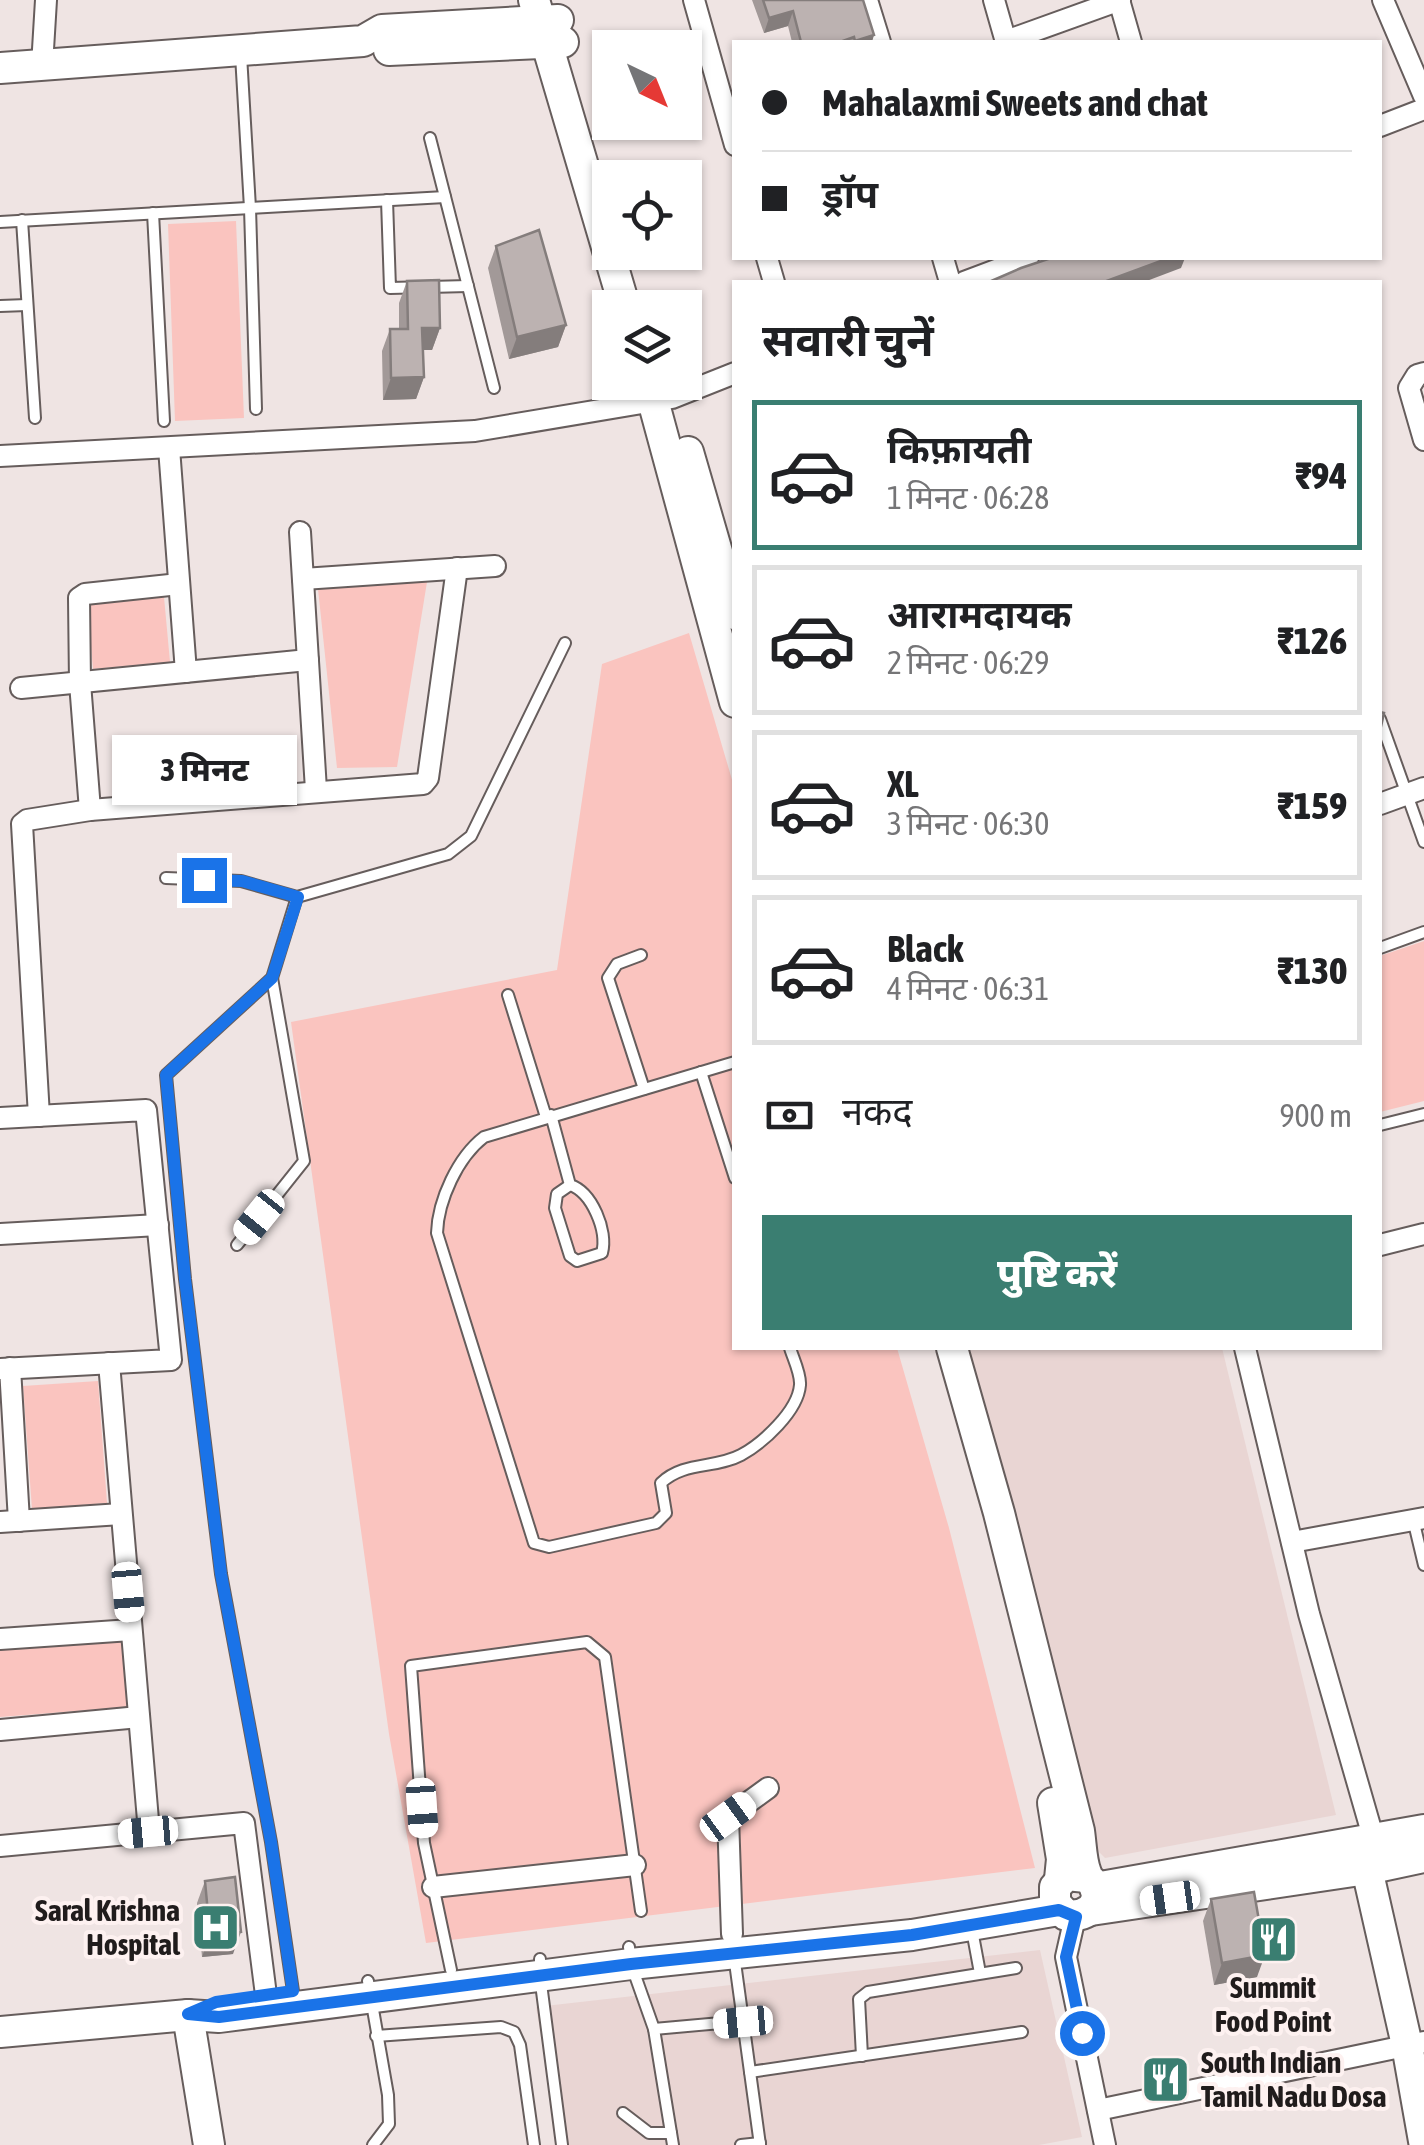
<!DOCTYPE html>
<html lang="hi">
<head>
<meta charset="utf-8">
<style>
	body { margin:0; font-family:"Asap Condensed","Noto Sans Devanagari",sans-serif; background:#f6f6f6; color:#202124; height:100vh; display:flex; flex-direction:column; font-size:38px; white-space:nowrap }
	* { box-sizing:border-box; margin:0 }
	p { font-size:32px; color:#757577 }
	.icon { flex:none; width:55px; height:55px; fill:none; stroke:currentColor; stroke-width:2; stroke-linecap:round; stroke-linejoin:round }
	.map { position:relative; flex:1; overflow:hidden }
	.drawer { position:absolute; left:732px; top:280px; width:650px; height:1070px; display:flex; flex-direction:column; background:#fff; border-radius:0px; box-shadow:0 2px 8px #0004 }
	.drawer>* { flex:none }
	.top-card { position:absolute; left:732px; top:40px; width:650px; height:220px; border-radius:0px; box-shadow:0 2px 8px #0004; display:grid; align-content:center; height:220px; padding:0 30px; background:#fff }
	.needle { width:65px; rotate:137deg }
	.controls { position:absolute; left:592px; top:30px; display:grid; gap:20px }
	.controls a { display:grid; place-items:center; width:110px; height:110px; border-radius:0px; background:#fff; box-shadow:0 2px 8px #0004; font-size:50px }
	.end { position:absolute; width:45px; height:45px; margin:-22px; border:12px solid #1a73e8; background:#fff; box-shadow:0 0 0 5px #fff }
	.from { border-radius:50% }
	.bubble { position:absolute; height:70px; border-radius:0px; background:#fff; box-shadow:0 2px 8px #0004; font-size:32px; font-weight:800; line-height:70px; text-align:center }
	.car { position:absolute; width:30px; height:60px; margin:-30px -15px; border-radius:12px; box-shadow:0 0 8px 2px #0007; background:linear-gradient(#fff 24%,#345 0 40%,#fff 0 76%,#345 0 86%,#fff 0) }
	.top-card b { display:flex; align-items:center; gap:35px; height:95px; font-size:38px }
	.top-card b+b { border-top:2px solid #e0e0e0 }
	.top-card i { width:25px; height:25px; background:#202124 }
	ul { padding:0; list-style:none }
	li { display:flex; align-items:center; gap:30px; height:150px; margin:0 20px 15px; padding:0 10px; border:5px solid #e0e0e0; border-radius:0px }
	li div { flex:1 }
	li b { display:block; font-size:38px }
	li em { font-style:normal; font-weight:800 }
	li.on { border-color:#3a7e71 }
	li>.icon { width:90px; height:90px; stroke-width:1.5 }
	h2 { padding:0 30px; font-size:45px; line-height:120px }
	.pay { display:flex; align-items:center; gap:25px; height:110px; padding:0 30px; font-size:38px }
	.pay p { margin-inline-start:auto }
	.cta { display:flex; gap:20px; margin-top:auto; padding:20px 30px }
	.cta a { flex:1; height:115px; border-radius:0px; background:#3a7e71; color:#fff; font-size:40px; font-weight:800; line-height:115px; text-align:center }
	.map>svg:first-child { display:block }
	.built { fill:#e9d5d3 }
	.green { fill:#fac4bf }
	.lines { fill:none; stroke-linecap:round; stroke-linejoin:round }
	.lane-casing { stroke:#665d5c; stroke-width:14 }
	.street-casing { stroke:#665d5c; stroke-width:24 }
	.secondary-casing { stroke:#665d5c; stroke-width:34 }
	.lane { stroke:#fff; stroke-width:10 }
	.street { stroke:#fff; stroke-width:20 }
	.secondary { stroke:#fff; stroke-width:30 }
	.wall { fill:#a29998 }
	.shaded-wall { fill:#847d7c }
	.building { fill:#bcb2b1; stroke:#847d7c; stroke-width:2.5 }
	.route { stroke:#1a73e8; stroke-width:12 }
	.labels { text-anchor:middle; stroke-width:8; stroke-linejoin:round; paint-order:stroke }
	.poi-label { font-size:30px; font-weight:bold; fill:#201c1c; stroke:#fdf1f0; text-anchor:end }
</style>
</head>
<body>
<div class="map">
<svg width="1424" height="2145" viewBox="0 0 1424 2145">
	<rect width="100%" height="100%" fill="#efe4e3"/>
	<!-- built -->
	<g class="built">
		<path d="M958,1348H1222L1336,1815L1105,1858L1093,1846Z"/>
		<path d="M1040,1950L1082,2137L1039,2145H559L536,2007Z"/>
	</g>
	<!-- green -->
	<g class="green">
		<path d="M236,221L244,418L175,421L168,224Z"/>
		<path d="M427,582L397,767L337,768L318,589Z"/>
		<path d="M164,597L170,662L93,669L87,605Z"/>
		<path d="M689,633L735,790V1348H897L949,1528L1035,1868L426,1943L389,1734L291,1022L557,970L602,664Z"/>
		<path d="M1424,941V1101L1380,1112V956Z"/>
		<path d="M98,1381L107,1503L32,1509L23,1386Z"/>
		<path d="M122,1641L127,1707L0,1717V1650Z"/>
	</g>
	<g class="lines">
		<defs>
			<g id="lane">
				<path d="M241,55L250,208L256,409"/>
				<path d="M430,138L494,388"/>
				<path d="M387,200L390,288L468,286"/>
				<path d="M153,213L164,421"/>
				<path d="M22,220L35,418"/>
				<path d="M0,222L445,197"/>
				<path d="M0,306L27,305"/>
				<path d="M1380,719L1424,842"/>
				<path d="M166,878L241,881L297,897L448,854L471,836L565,643"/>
				<path d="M1380,948L1424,932"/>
				<path d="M641,955L617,964L608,978L644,1089"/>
				<path d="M508,995L546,1117"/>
				<path d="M735,1062L484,1137C458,1157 438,1200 437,1233L534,1543L549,1547L656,1523L666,1513L661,1483C684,1461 715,1469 741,1455C763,1443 798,1411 800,1385C801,1374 793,1358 790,1348"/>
				<path d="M701,1072L735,1178"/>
				<path d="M551,1115L570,1185C592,1192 608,1231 602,1253L577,1261L570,1256L555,1208L557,1194L570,1185"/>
				<path d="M1380,1125L1424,1114"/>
				<path d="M237,1245L304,1161L272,978"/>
				<path d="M1413,1519L1424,1565"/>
				<path d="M972,1930L980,1973"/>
				<path d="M629,1947L631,1964L654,2029L673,2145"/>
				<path d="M734,1955L760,2145"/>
				<path d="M540,1959V1976L562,2145"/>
				<path d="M451,1970L424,1843L411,1666L587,1642L605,1657L641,1911"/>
				<path d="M368,1981L388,2095L389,2124L373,2145"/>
				<path d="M293,1991L271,1842L221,1574L185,1279L166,1075L272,978L297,897"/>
				<path d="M654,2029L743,2021"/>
				<path d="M376,2036L501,2027L514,2032L520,2045L534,2145"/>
				<path d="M862,2056L859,1999L868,1992L1016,1968"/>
				<path d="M750,2072L1022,2032"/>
				<path d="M623,2113L649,2133H671"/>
				<path d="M741,2145L760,2143"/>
			</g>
			<g id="street">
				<path d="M694,0L735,145"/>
				<path d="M867,0L880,42"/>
				<path d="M994,0L1006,42"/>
				<path d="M1119,0L1131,42"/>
				<path d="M1383,0L1424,96"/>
				<path d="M1006,41L1120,0"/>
				<path d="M42,66L46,0"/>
				<path d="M1380,126L1424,109"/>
				<path d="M767,258L774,282"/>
				<path d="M943,258L950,282"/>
				<path d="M964,282L1028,258"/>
				<path d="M1424,373L1417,375L1409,388L1424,440"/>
				<path d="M169,448L186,672"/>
				<path d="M0,456L475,431L672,398L735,373"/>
				<path d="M300,532L316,790"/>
				<path d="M303,579L495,566"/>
				<path d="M21,688L308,660"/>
				<path d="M1380,804L1424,788"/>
				<path d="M90,810L80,683L79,598L85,594L179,584"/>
				<path d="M39,1116L22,824L27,820L90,810L423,784L428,778L457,568"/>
				<path d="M0,1118L146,1110L171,1360L0,1369"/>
				<path d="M0,1234L158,1225"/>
				<path d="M1380,1245L1424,1234"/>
				<path d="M1245,1348L1309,1614L1374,1840"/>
				<path d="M109,1363L149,1832"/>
				<path d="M10,1368L19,1521"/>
				<path d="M0,1522L121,1514"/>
				<path d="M1292,1542L1424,1518"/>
				<path d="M0,1639L131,1630"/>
				<path d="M0,1730L139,1717"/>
				<path d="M0,1846L244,1823L266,1995"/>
				<path d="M433,1887L635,1865"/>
				<path d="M1075,1917L1066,1957L1105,2145"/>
				<path d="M732,1934L728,1817L768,1788"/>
				<path d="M1098,2110L1424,2042"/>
			</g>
			<g id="secondary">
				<path d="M534,0L625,308"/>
				<path d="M389,50L563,42"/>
				<path d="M0,68L363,41L382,30L558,20"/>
				<path d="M648,382L735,702"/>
				<path d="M688,452L735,614"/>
				<path d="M952,1348L999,1513L1079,1831C1081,1844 1081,1861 1086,1873C1090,1886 1089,1874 1095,1887C1103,1907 1083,1918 1066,1915L1055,1903V1887L1067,1875L1086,1877"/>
				<path d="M1053,1803L1062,1859L1060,1879"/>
				<path d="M1371,1853L1367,1869L1407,2045L1424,2141"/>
				<path d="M1095,1888L1424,1830"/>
				<path d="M1091,1910L1367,1869L1424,1857"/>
				<path d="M188,2015L209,2145"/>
				<path d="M0,2032L188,2015L219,2017L631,1964L912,1935L1059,1910"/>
			</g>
		</defs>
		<!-- lane casing -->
		<use href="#lane" class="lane-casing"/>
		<!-- street casing -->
		<use href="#street" class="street-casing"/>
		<!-- secondary casing -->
		<use href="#secondary" class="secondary-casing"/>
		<!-- lane -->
		<use href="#lane" class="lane"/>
		<!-- street -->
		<use href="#street" class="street"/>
		<!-- secondary -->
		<use href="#secondary" class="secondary"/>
	</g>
	<!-- wall -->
	<g class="wall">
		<path d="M752,0H863L872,42H792L788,26L764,33Z"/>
		<path d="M496,246L566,325L558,347L509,359L488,268Z"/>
		<path d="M407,281L440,328L432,350H423L424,377L416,399L383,400L382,351L390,329H399V303Z"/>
		<path d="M205,1881L233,1954L202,1957L197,1903Z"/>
		<path d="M1211,1899L1257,1977L1214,1985L1203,1921Z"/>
	</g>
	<!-- shaded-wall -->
	<g class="shaded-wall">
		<path d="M793,11L788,26L764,33L769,18Z"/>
		<path d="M874,35L872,42H854L855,41Z"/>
		<path d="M1169,258H1185L1181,268L1144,282H1104Z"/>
		<path d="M566,325L558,347L509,359L517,337Z"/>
		<path d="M422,328H440L432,350H414Z"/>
		<path d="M424,377L416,399L383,400L391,378Z"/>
		<path d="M241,1932L233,1954L202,1957L210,1935Z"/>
		<path d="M1265,1955L1257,1977L1214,1985L1222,1963Z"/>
	</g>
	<!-- building -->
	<g class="building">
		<path d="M763,0H863L874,35L855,41L854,37L840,42H801L793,11L769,18Z"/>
		<path d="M539,230L566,325L517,337L496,246Z"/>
		<path d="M1051,258H1169L1104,282H989L1021,268Z"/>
		<path d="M439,280L440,328H422L424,377L391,378L390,329H408L407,281Z"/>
		<path d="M1380,712L1384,713L1380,731Z"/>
		<path d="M235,1877L241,1932L210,1935L205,1881Z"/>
		<path d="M1254,1892L1265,1955L1222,1963L1211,1899Z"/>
	</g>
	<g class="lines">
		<!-- route -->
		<path class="route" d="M204,880L242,881L298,897L272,978L166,1075L185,1279L221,1574L271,1842L293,1991L216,2002L188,2014L219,2017L631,1964L912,1935L1059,1910L1076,1917L1066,1957L1082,2033"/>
	</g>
	<!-- icons -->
	<defs>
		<symbol id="hospital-square" viewBox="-11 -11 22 22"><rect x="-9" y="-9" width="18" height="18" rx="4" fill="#3a7e71" stroke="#fdf1f0"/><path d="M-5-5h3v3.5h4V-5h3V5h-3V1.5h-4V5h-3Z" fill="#fff"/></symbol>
		<symbol id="restaurant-square" viewBox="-11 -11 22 22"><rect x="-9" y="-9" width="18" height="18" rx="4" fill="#3a7e71" stroke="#fdf1f0"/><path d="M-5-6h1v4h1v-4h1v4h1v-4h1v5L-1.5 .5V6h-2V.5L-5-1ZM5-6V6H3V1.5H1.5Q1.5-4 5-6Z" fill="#fff"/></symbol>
	</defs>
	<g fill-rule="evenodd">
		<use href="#hospital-square" x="188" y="1900" width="55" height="55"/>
		<use href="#restaurant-square" x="1246" y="1912" width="55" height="55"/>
		<use href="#restaurant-square" x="1138" y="2052" width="55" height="55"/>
	</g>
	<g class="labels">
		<!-- poi labels -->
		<g class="poi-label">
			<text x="180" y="1921">Saral Krishna<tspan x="180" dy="34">Hospital</tspan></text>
			<text x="1273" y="1998" text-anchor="middle">Summit<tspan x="1273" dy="34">Food Point</tspan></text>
			<text x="1201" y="2073" text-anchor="start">South Indian<tspan x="1201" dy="34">Tamil Nadu Dosa</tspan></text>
		</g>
	</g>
</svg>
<div class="controls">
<a><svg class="needle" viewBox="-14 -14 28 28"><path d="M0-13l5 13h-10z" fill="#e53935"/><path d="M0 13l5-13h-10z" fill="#757577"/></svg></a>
<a><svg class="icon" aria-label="locate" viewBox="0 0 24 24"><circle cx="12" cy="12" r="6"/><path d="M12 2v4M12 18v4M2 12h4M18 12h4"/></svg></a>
<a><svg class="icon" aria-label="layers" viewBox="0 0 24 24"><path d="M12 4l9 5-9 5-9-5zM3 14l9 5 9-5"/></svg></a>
</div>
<i class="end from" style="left:1082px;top:2033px"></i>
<i class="end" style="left:204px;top:880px"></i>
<div class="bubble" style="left:112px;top:735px;width:185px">3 मिनट</div>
<i class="car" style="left:259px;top:1217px;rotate:219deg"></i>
<i class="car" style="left:128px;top:1592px;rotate:175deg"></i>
<i class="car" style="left:422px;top:1808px;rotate:176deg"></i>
<i class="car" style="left:728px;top:1817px;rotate:54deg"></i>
<i class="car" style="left:148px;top:1832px;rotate:265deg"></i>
<i class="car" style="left:1170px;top:1898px;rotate:262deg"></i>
<i class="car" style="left:743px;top:2022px;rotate:265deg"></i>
<div class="top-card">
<b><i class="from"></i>Mahalaxmi Sweets and chat</b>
<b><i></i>ड्रॉप</b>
</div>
<section class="drawer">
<h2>सवारी चुनें</h2>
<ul>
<li class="on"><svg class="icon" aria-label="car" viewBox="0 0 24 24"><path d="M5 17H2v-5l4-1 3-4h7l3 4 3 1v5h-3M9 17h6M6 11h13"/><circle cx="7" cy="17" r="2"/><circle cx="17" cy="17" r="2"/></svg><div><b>किफ़ायती</b><p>1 मिनट · 06:28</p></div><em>₹94</em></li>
<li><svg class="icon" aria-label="car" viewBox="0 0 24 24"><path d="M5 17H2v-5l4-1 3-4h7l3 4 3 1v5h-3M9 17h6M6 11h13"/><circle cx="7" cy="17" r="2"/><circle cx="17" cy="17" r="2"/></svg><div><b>आरामदायक</b><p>2 मिनट · 06:29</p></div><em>₹126</em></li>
<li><svg class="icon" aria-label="car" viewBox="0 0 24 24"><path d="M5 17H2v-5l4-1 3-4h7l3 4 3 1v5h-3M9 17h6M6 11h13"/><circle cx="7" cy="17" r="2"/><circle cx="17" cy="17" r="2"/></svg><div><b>XL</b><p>3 मिनट · 06:30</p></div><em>₹159</em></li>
<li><svg class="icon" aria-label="car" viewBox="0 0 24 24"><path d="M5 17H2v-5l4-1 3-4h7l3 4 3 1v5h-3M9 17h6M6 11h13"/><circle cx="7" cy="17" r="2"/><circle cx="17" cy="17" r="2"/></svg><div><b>Black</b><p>4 मिनट · 06:31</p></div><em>₹130</em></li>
</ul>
<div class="pay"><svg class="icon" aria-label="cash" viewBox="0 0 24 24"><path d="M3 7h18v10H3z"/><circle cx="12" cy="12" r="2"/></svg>नकद<p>900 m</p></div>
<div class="cta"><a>पुष्टि करें</a></div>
</section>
</div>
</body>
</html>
